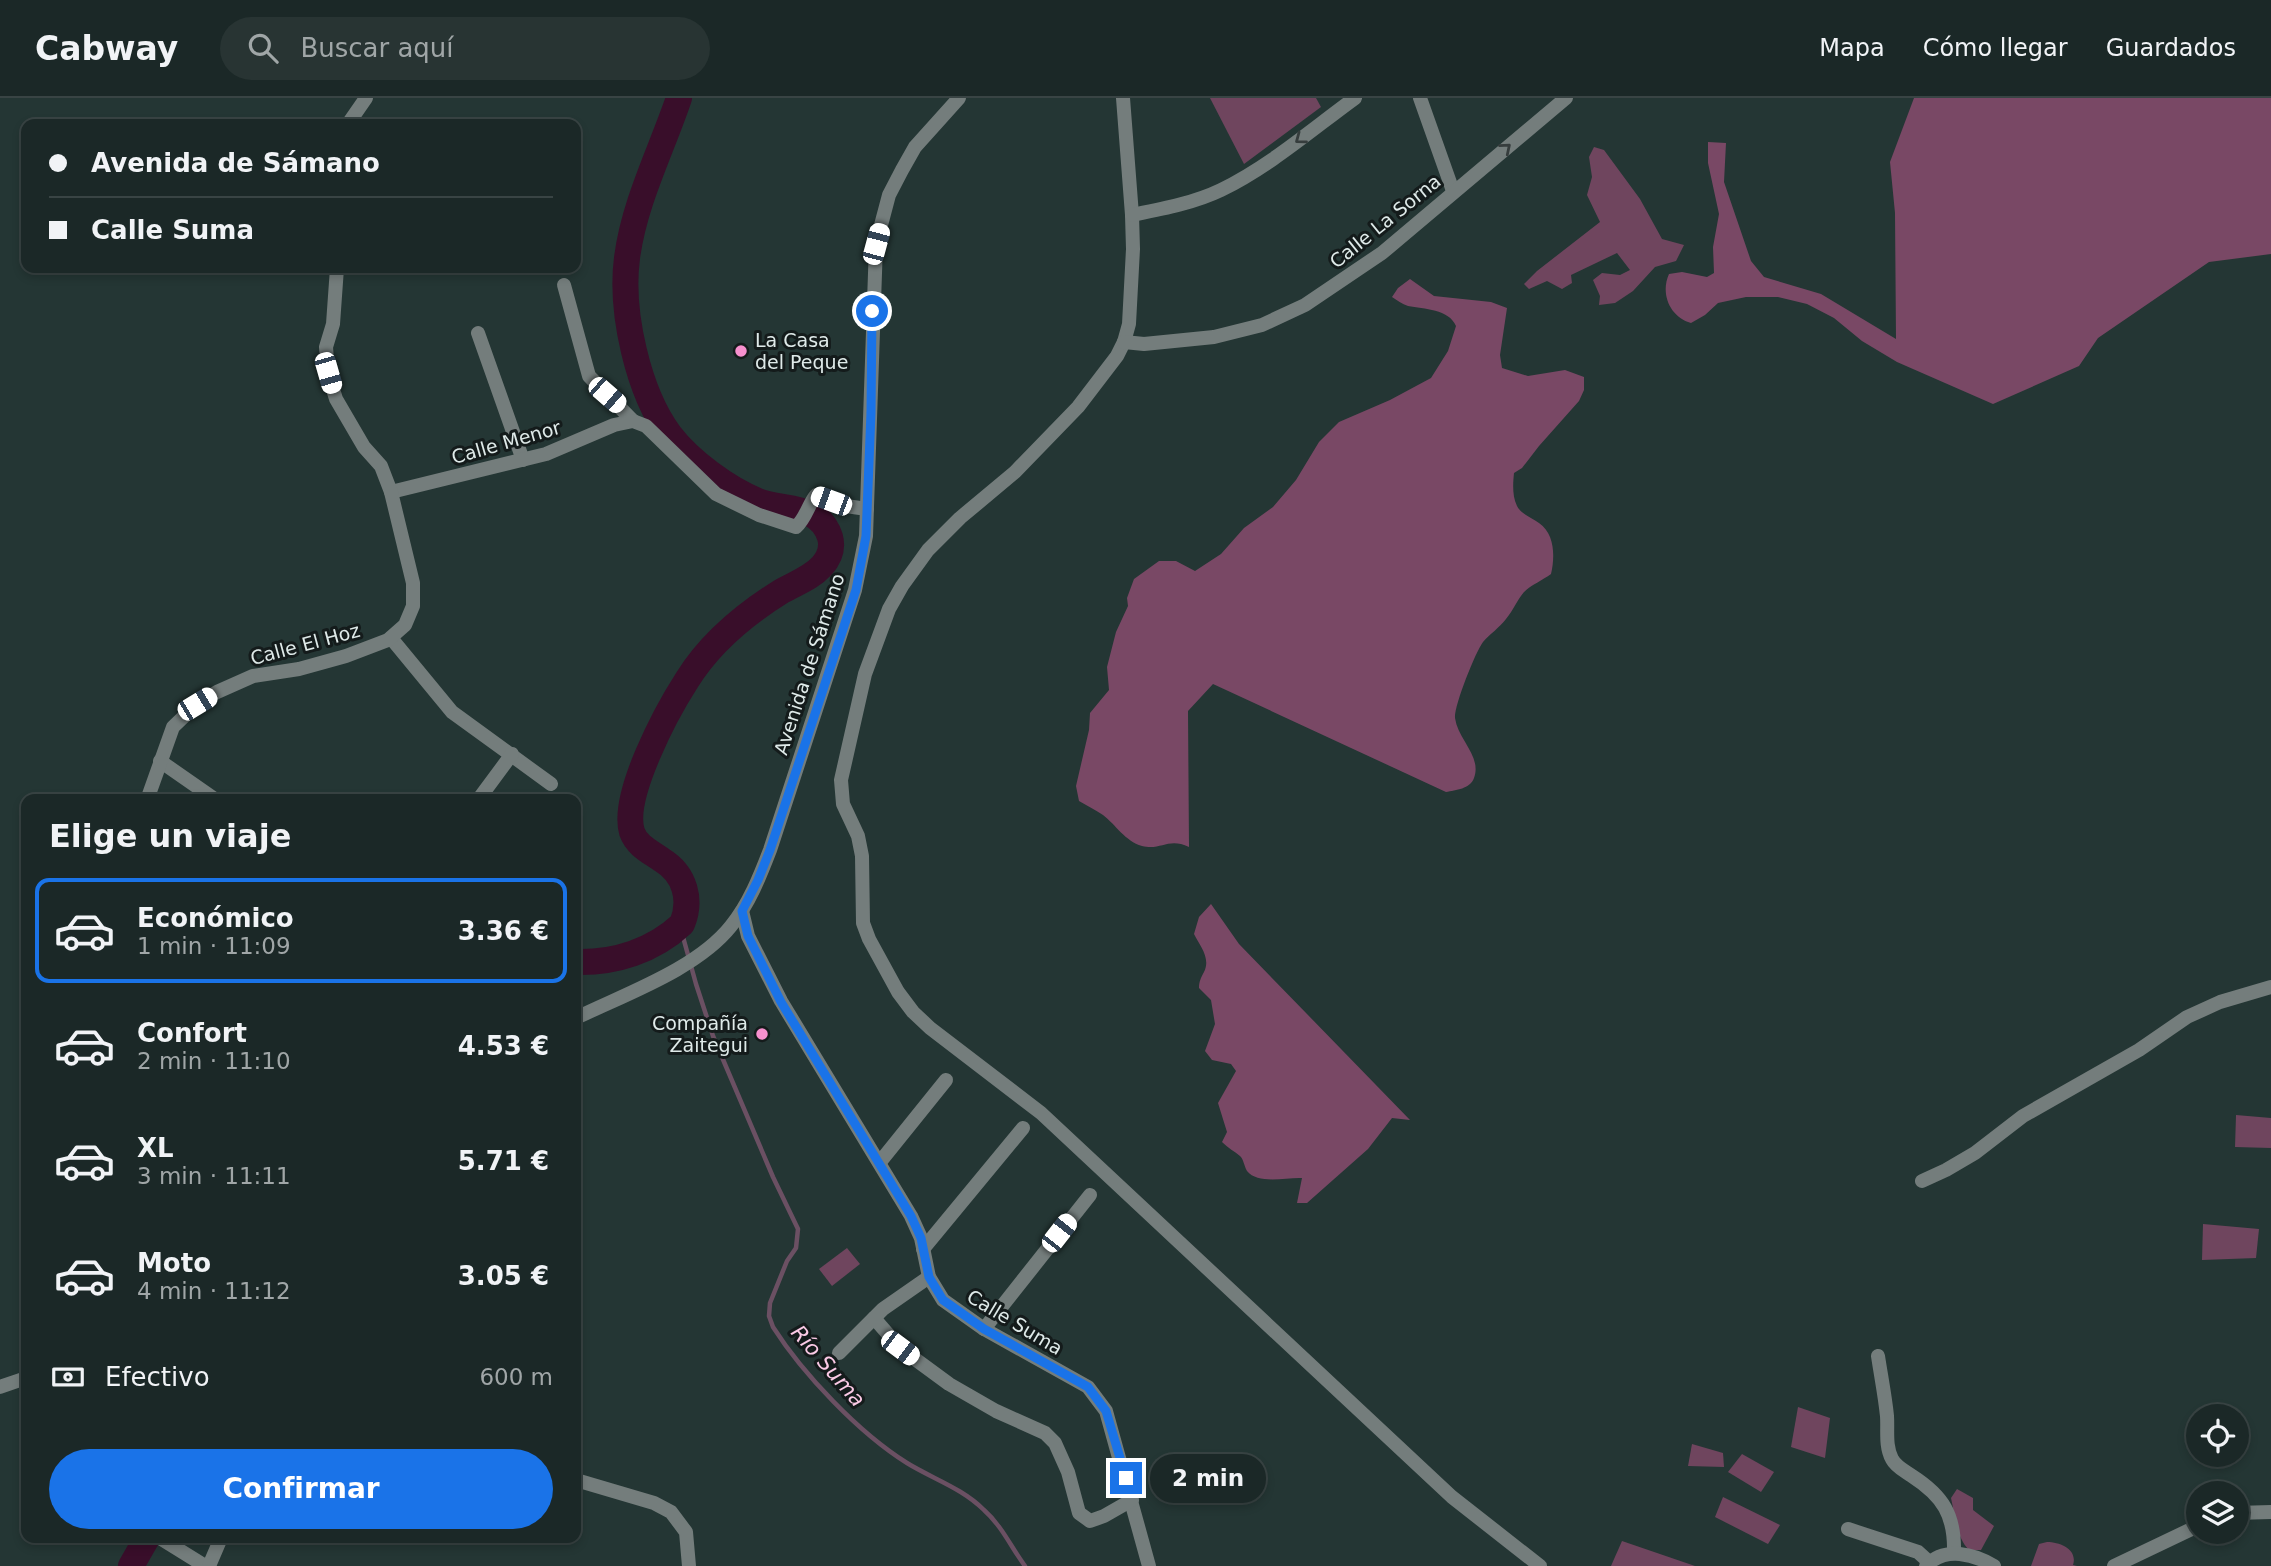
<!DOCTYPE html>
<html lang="es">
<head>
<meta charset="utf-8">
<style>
	body { margin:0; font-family:"DejaVu Sans",sans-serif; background:#283433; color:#f1f3f6; height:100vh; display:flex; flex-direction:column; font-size:26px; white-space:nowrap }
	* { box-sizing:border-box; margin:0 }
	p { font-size:23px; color:#a0a6a7 }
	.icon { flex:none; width:38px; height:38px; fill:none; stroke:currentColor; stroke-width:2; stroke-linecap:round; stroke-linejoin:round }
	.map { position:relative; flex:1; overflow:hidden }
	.side { position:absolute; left:21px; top:696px; width:560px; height:749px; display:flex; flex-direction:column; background:#1b2827; border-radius:14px; box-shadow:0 4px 10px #0003,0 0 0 2px #394444 }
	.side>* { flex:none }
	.guide { position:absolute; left:21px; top:21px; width:560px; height:154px; border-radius:14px; box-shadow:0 4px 10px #0003,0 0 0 2px #394444; display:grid; align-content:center; height:154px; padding:0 28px; background:#1b2827 }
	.controls { position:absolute; left:2186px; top:1306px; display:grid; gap:14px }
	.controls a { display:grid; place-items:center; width:63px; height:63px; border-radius:50%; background:#1b2827; box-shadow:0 4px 10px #0003,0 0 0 2px #394444; font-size:35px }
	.end { position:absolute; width:32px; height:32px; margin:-16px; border:9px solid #1a73e8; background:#fff; box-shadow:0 0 0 4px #fff }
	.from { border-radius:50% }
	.bubble { position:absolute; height:49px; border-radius:24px; background:#1b2827; box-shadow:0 4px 10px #0003,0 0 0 2px #394444; font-size:23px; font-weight:700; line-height:49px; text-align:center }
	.car { position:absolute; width:21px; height:42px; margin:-21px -10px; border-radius:9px; box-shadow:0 0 5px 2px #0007; background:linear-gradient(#fff 24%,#345 0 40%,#fff 0 76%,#345 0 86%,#fff 0) }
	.guide b { display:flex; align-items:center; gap:24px; height:66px; font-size:26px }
	.guide b+b { border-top:2px solid #394444 }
	.guide i { width:18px; height:18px; background:#f1f3f6 }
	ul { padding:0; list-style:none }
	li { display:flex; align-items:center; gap:21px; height:105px; margin:0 14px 10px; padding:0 14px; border:4px solid transparent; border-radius:14px }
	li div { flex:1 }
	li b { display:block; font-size:26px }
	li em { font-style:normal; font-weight:700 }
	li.selected { border-color:#1a73e8 }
	li>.icon { width:63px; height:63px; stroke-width:1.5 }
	h2 { padding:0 28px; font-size:32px; line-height:84px }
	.pay { display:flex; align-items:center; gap:18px; height:77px; padding:0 28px; font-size:26px }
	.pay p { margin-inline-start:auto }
	.cta { display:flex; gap:14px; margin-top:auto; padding:14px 28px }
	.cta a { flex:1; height:80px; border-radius:42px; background:#1a73e8; color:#fff; font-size:28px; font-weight:700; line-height:80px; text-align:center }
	header { display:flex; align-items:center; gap:42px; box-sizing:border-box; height:98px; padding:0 35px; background:#1b2827; border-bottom:2px solid #394444 }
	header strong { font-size:33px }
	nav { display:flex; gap:38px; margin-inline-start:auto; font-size:24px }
	.search { width:490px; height:63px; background:#283433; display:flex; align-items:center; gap:18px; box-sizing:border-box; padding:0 24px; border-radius:38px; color:#a0a6a7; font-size:26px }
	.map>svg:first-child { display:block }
	.green { fill:#6f455e }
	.forest { fill:#794865 }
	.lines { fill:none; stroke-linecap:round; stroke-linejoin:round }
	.stream { stroke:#6b5063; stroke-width:4.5 }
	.river { stroke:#390e2a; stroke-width:26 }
	.minor { stroke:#747d7c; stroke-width:14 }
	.tertiary { stroke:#747d7c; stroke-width:14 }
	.oneway { stroke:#363d3d }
	.route { stroke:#1a73e8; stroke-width:9 }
	.poi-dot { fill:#f790ce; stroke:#141b1b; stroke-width:2.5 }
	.labels { text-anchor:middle; stroke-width:6; stroke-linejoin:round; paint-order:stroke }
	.street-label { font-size:19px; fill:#dfeae9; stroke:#141b1b }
	.poi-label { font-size:19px; fill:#dfeae9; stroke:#141b1b; text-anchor:start }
	.water-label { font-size:21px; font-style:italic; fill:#fbcae6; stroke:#141b1b }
</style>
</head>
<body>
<header>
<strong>Cabway</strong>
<div class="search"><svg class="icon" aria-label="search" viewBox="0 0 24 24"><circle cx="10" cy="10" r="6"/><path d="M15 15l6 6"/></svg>Buscar aquí</div>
<nav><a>Mapa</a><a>Cómo llegar</a><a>Guardados</a></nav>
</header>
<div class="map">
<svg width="2271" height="1468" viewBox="0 0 2271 1468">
	<rect width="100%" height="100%" fill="#243634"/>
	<!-- green -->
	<g class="green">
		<path d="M1210,0H1316L1321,9L1244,66Z"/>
		<path d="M1594,49L1604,52L1640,101L1662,141L1684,147L1676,163L1655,169L1633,193L1615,205L1599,207L1600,198L1593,182L1602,175L1620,177L1630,172L1617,155L1571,177L1572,185L1562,191L1547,183L1529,191L1524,186L1537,173L1600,124L1587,97L1592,79L1589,59Z"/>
		<path d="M2236,1017L2271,1020V1050L2235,1049Z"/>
		<path d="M2203,1126L2259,1131L2256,1160L2202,1162Z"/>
		<path d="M847,1150L860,1166L832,1188L819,1171Z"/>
		<path d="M1798,1309L1830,1320L1825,1360L1791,1349Z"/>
		<path d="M1692,1346L1723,1355L1724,1369L1688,1368Z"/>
		<path d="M1742,1356L1774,1374L1761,1394L1728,1374Z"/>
		<path d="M1957,1391L1973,1400V1412L1994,1428L1981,1452H1969C1956,1439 1955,1417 1951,1400Z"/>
		<path d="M1723,1399L1780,1427L1768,1446L1715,1419Z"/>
		<path d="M1622,1443L1695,1468H1611Z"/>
		<path d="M2047,1444C2061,1444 2078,1452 2073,1467L2077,1468H2031L2039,1446Z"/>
	</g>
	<!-- forest -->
	<g class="forest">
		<path d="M1914,0H2271V156L2209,164L2098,240L2079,268L1993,306L1897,264L1862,243L1834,220L1807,206L1778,199H1746L1718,205L1705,217L1691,225C1670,219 1660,196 1669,176L1682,174L1707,179L1714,175L1713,149L1719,116L1708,65V44L1726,45L1724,84L1751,163L1764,179L1821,196L1896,241L1895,115L1890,64Z"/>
		<path d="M1410,181L1434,198L1491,204L1507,210L1500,257L1502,270L1528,278L1565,272L1584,279V292L1579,303L1539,348L1522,370L1514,375C1513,385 1512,398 1517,408C1522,417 1531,419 1539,425C1555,436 1555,459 1551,476C1543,482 1531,487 1524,494C1517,502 1513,513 1506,521C1499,530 1490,536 1483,544C1475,555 1454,608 1455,620C1458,642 1482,658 1474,680C1470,691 1456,692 1446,694L1213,586L1188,613L1189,749C1168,739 1161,753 1142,748C1125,743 1116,727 1103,717C1096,712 1087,708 1079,703L1076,688L1089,632L1090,615L1109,592L1107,569L1116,534L1128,508L1127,500L1134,481L1159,463H1176L1195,473L1221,456L1244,430L1273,409L1296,382L1319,344L1339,324L1390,302L1431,280L1448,253L1456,228C1449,211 1424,211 1408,208C1402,206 1397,202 1392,199L1398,190Z"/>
		<path d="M1211,806L1239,846L1410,1022L1392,1020L1368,1051L1307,1105H1297L1302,1080C1287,1079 1258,1087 1247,1073C1244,1068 1244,1062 1240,1058C1234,1053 1228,1050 1222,1044L1227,1034L1218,1005L1236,973L1231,966L1212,962L1205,953L1215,926L1211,902L1199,890C1199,883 1201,880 1204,874C1211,860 1200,848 1194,836L1199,819Z"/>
	</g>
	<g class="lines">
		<!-- stream -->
		<path class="stream" d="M680,828L696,886L713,938L773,1079L798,1131L796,1150L787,1163L770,1205L769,1218L773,1229C803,1276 859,1335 907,1365C933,1381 962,1390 984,1412C1002,1428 1011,1449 1025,1468"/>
		<!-- river -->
		<g class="river">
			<path d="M576,864C615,865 653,853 682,826C692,802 685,776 662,762C651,754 637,748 632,734C621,698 667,613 687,582C710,545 745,516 782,493C796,485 811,480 822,468C830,459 833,450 830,439C819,405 783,413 758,403C728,391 690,363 670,337C638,294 620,214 627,160C634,105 661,53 679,0"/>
			<path d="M131,1468L147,1440"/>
		</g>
		<!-- minor -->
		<g class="minor">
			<path d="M1123,0L1132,117L1133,151L1129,226L1124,244L1117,258L1078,309L1015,374L960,420L928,452L902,488L889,511L865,576L841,682L843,706L858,738L862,758L863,825L869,841L898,894L913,914L930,930L1041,1015L1452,1399L1540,1468"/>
			<path d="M1420,0L1453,93"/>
			<path d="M348,26L366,0"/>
			<path d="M1132,117C1162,111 1194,105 1221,92C1270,68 1311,32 1355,0"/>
			<path d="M564,187L589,278L633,323"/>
			<path d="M478,235L523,362"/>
			<path d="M1124,244L1144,246L1214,239L1262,227L1305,207L1382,155L1566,0"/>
			<path d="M391,394L546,356L614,327L633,323L646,328L716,396L759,417L796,429C806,420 808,407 816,397L846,408L867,411"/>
			<path d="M391,540L452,614L551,686"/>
			<path d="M160,663L216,702"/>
			<path d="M147,702L173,629L197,606L217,594L253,578L299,571L346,558L388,542L405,527L413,508V485L391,394L381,368L364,349L336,301L328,275L326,249L333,226L337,170"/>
			<path d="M478,702L512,656"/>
			<path d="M742,813L748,838L781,903L911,1118L921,1140L929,1179L943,1202L984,1231L1088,1289L1106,1313L1149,1468"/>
			<path d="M880,1064L946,982"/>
			<path d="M1922,1083L1946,1072L1975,1055L2023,1018L2139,952L2187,919L2220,904L2271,889"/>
			<path d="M923,1151L1023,1030"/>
			<path d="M874,1220L900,1250L949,1286L996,1313L1045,1335L1055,1345L1068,1374L1079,1415L1090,1423L1104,1418L1132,1402"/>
			<path d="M984,1231L1090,1097"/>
			<path d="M839,1255L883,1211L929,1179"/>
			<path d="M1878,1258C1881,1278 1885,1298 1887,1318C1888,1332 1885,1348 1892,1361C1896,1369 1905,1373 1912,1378C1943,1398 1955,1417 1954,1455"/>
			<path d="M0,1289L26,1280"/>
			<path d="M576,1382L654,1405L671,1414L686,1434L689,1468"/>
			<path d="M2236,1415L2271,1414"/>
			<path d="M1848,1431L1918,1454L1929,1464"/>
			<path d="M160,1440L205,1468"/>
			<path d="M1926,1468C1945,1448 1974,1456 1994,1468"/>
			<path d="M2114,1468L2198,1428"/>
		</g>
		<!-- tertiary -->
		<g class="tertiary">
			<path d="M576,920C625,896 697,871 731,828C749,806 760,778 770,752L855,492L866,438L876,146L889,97L902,72L915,49L959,0"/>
			<path d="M209,1468L221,1440"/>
		</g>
	</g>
	<!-- one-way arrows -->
	<defs><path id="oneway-chevron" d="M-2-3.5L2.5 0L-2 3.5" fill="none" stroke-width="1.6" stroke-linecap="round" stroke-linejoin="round" transform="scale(1.75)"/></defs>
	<g class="oneway">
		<use href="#oneway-chevron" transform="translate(1300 41) rotate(143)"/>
		<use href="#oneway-chevron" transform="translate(1506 50) rotate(-40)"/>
	</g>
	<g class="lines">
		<!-- route -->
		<path class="route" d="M872,213L871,315L866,438L856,492L770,752L758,782L742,813L748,838L781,904L911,1118L921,1140L929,1179L943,1202L984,1231L1088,1289L1106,1313L1126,1380"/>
	</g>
	<!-- markers -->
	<g class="poi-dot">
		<circle cx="741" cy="253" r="7"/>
		<circle cx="762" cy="936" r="7"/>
	</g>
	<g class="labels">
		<!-- street labels -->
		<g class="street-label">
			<text transform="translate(1385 123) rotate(-39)" y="7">Calle La Sorna</text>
			<text transform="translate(506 344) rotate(-16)" y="7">Calle Menor</text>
			<text transform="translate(305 546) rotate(-15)" y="7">Calle El Hoz</text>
			<text transform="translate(809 566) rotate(-72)" y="7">Avenida de Sámano</text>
			<text transform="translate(1015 1224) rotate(31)" y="7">Calle Suma</text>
		</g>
		<!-- poi labels -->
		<g class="poi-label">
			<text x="755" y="249">La Casa<tspan x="755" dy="22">del Peque</tspan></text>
			<text x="748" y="932" text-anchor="end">Compañía<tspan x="748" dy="22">Zaitegui</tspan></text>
		</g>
		<!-- water labels -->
		<g class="water-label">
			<text transform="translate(828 1268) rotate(49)" y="7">Río Suma</text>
		</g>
	</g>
</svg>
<div class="controls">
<a><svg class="icon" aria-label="locate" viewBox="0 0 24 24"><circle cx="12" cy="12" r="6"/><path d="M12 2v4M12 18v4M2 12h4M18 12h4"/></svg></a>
<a><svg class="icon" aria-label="layers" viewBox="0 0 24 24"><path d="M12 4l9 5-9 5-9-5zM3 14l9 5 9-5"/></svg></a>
</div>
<i class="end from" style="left:872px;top:213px"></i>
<i class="end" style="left:1126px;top:1380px"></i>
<div class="bubble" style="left:1150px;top:1356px;width:116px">2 min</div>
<i class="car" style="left:876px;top:146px;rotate:15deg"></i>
<i class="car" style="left:328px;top:275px;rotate:164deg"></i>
<i class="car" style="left:607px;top:297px;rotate:131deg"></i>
<i class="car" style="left:831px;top:403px;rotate:290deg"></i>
<i class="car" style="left:197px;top:606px;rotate:59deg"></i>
<i class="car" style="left:1059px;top:1135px;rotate:38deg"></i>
<i class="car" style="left:900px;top:1250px;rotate:127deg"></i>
<div class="guide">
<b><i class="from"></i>Avenida de Sámano</b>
<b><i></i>Calle Suma</b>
</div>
<section class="side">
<h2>Elige un viaje</h2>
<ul>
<li class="selected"><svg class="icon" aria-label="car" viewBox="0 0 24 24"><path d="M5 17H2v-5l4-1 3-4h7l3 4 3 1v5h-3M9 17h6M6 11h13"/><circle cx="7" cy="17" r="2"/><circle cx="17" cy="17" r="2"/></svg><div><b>Económico</b><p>1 min · 11:09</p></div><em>3.36 €</em></li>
<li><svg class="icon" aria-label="car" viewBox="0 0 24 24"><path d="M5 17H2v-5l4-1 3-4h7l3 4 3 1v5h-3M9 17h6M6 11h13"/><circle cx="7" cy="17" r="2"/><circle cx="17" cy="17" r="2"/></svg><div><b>Confort</b><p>2 min · 11:10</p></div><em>4.53 €</em></li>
<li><svg class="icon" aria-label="car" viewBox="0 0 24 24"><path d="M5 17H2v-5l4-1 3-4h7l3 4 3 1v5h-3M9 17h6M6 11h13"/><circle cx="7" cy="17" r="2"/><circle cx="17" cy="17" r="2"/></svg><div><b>XL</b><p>3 min · 11:11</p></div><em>5.71 €</em></li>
<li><svg class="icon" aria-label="car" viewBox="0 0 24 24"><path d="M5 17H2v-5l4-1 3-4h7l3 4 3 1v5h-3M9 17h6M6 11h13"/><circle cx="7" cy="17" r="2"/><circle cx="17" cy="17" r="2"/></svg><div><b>Moto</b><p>4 min · 11:12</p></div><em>3.05 €</em></li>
</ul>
<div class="pay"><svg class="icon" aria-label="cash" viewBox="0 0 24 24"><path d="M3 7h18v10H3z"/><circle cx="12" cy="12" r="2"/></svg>Efectivo<p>600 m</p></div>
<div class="cta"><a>Confirmar</a></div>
</section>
</div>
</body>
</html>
